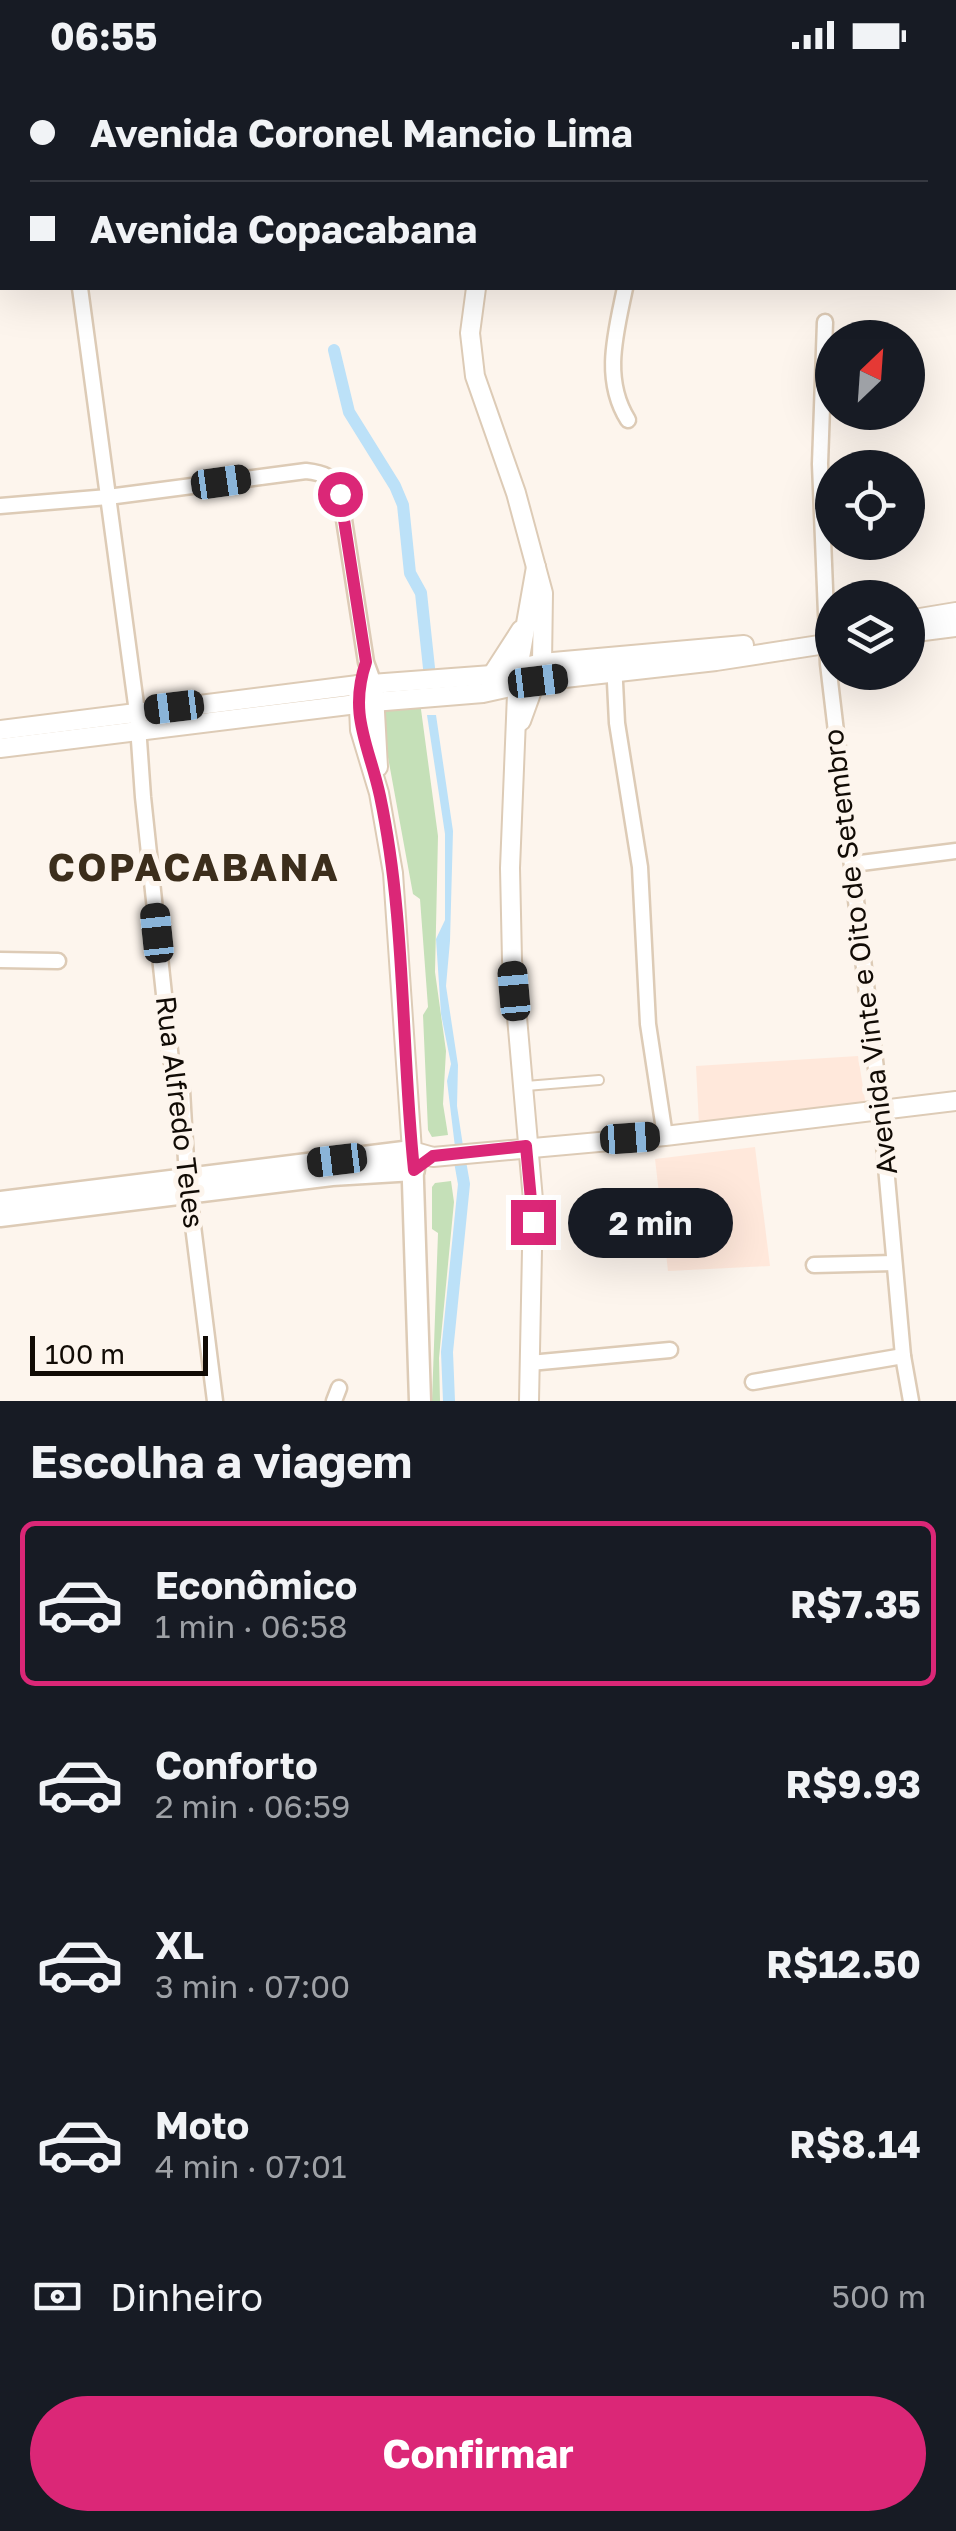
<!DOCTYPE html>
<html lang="pt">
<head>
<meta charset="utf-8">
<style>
	body { margin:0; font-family:"Golos Text",sans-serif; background:#242831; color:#f1f3f6; height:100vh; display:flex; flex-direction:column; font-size:38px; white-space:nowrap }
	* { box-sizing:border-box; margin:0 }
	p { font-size:32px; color:#9ea1a6 }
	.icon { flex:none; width:55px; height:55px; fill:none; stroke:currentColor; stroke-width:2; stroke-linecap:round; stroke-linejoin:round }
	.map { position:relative; height:1331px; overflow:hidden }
	.details { display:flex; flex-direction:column; background:#171b24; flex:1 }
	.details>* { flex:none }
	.hud { position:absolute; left:0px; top:0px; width:958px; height:220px; box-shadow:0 10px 40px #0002; display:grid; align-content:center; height:220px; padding:0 30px; background:#171b24 }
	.needle { width:65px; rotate:25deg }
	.controls { position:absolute; left:815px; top:250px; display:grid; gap:20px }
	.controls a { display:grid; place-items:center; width:110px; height:110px; border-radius:50%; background:#171b24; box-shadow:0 10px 40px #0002; font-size:50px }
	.scale { position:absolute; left:30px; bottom:25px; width:178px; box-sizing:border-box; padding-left:10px; border:5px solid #110b05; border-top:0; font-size:28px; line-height:35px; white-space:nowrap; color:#110b05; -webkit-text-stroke:8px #fdf5ed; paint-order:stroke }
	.end { position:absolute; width:45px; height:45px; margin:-22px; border:12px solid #db2777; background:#fff; box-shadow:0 0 0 5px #fff }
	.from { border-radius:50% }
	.bubble { position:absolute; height:70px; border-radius:35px; background:#171b24; box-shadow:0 10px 40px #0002; font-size:32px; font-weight:700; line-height:70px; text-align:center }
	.car { position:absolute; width:30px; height:60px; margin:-30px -15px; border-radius:12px; box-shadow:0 0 8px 2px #0007; background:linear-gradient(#222 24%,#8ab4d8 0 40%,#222 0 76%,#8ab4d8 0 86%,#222 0) }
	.hud b { display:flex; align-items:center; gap:35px; height:95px; font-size:38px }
	.hud b+b { border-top:2px solid #363941 }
	.hud i { width:25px; height:25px; background:#f1f3f6 }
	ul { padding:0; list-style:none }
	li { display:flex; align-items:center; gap:30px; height:165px; margin:0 20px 15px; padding:0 10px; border:5px solid transparent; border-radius:15px }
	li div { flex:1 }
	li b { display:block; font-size:38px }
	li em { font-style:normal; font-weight:700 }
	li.on { border-color:#db2777 }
	li>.icon { width:90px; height:90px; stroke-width:1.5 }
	h2 { padding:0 30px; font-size:45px; line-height:120px }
	.pay { display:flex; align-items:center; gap:25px; height:110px; padding:0 30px; font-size:38px }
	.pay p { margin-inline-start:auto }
	.action { display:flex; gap:20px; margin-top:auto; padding:20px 30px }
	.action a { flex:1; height:115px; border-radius:60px; background:#db2777; color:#fff; font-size:40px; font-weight:700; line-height:115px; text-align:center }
	.status { display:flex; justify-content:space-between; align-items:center; height:70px; padding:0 50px; background:#171b24; direction:ltr }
	.status svg { height:28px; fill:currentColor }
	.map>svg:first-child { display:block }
	.education { fill:#ffe8db }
	.green { fill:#c5e0b8 }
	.water { fill:#bce1f8 }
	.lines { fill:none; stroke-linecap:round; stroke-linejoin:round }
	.canal { stroke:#bce1f8; stroke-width:12 }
	.service-casing { stroke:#ddcbb6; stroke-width:12 }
	.minor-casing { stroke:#ddcbb6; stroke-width:19 }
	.tertiary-casing { stroke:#ddcbb6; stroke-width:22 }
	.secondary-casing { stroke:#ddcbb6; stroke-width:25 }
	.service { stroke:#fff; stroke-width:8 }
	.minor { stroke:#fff; stroke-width:14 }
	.tertiary { stroke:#fff; stroke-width:18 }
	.secondary { stroke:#fff; stroke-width:20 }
	.route { stroke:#db2777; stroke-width:12 }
	.labels { text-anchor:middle; stroke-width:10; stroke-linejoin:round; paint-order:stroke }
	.street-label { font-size:28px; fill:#110b05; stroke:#fdf5ed }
	.district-label { font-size:38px; font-weight:bold; letter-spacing:2.5px; fill:#3c2e1c; stroke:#fdf5ed }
</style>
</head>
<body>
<div class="status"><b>06:55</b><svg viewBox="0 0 49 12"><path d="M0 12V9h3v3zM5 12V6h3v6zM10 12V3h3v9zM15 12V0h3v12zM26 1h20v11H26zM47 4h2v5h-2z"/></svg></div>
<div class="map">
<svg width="956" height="1331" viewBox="0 0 956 1331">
	<rect width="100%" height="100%" fill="#fdf5ed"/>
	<!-- education -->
	<g class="education">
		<path d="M858,986L866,1036L699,1055L696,996Z"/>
		<path d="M755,1077L770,1196L668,1201L655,1089Z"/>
	</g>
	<!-- green -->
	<g class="green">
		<path d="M609,0H951L948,2Z"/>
		<path d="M420,632L438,766L435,902L446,981L443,1034L448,1065L432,1067L428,1060L423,945L428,937L420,829L413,824L379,638Z"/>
		<path d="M451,1111L454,1132L439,1288L440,1331H432L438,1163L432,1159V1117L435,1113Z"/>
	</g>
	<!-- water -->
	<path class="water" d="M427,645H436L453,761L450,871L446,916L458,995L457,1036L463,1076L455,1077L447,1011L451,994L441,944L436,869L445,850V764Z"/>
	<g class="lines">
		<!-- canal -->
		<g class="canal">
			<path d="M334,280L349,342L395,416L403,435L410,503L421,523L429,598"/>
			<path d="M449,1331L447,1282L464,1114L458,1080"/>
		</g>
		<defs>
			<path id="service" d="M526,1016L599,1010"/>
			<g id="minor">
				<path d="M277,0V2"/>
				<path d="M0,189H2"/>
				<path d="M80,218L137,642L143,727L171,990L182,1020L187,1108L215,1331"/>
				<path d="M625,218C616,262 602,309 628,350"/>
				<path d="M825,252L820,394L828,594L881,1041L903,1286L911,1331"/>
				<path d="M0,436L108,427L306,401C323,403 334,406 340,424L366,592L374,614"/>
				<path d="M614,592L617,653L640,797L648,954L665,1066"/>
				<path d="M853,794L956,781"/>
				<path d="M0,890L58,891"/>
				<path d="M814,1195L894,1193"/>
				<path d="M530,1293L670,1280"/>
				<path d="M753,1312L903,1286"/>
				<path d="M334,1331L339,1318"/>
			</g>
			<g id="tertiary">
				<path d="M510,0V2"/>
				<path d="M476,218L470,263L475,306L516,423L543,523L542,593L521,651"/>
				<path d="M908,550L956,542"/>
				<path d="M908,563L956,557"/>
				<path d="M492,605L521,560"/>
				<path d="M358,615L360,660L379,723L393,803L412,1081L433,1087L665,1066L956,1031"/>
				<path d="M374,624L378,697"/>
				<path d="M0,660L358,615L492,605L542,593L744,575"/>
				<path d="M0,678L373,632L483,623L538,611L716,591L832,573"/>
				<path d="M529,1331L533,1130L512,890L510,798L518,599L536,497"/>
			</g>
			<g id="secondary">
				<path d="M0,1132L412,1081L420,1331"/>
				<path d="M0,1146L332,1105L414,1100"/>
			</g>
		</defs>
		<!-- service casing -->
		<use href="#service" class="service-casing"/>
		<!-- minor casing -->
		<use href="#minor" class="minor-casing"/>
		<!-- tertiary casing -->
		<use href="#tertiary" class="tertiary-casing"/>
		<!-- secondary casing -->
		<use href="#secondary" class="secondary-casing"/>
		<!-- service -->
		<use href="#service" class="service"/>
		<!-- minor -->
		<use href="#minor" class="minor"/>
		<!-- tertiary -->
		<use href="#tertiary" class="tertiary"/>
		<!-- secondary -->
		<use href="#secondary" class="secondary"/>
	</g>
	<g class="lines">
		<!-- route -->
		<path class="route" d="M340,424L366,592C348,645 369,675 380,726C406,849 401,975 414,1100L433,1086L526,1076L533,1152"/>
	</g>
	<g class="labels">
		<!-- street labels -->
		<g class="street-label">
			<text transform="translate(860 882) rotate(-97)" y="10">Avenida Vinte e Oito de Setembro</text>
			<text transform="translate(180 1042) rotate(83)" y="10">Rua Alfredo Teles</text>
		</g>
		<!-- district labels -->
		<g class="district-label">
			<text x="194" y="811">COPACABANA</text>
		</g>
	</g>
</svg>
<div class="controls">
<a><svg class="needle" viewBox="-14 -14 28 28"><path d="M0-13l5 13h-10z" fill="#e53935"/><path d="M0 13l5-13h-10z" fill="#9ea1a6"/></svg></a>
<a><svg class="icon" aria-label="locate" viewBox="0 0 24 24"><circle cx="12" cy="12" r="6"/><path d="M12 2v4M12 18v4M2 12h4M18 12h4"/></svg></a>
<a><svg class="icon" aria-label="layers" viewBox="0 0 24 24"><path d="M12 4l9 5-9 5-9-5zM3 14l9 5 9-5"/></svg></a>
</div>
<div class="scale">100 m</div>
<i class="end from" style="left:340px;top:424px"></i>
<i class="end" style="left:533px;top:1152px"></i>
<div class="bubble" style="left:568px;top:1118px;width:165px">2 min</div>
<i class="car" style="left:221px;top:412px;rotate:82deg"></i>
<i class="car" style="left:538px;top:611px;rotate:83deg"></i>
<i class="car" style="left:174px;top:637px;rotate:263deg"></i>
<i class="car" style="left:157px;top:863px;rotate:354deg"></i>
<i class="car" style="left:514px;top:921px;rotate:355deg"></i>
<i class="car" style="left:630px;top:1068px;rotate:86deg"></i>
<i class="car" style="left:337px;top:1090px;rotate:263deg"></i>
<div class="hud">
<b><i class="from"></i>Avenida Coronel Mancio Lima</b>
<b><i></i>Avenida Copacabana</b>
</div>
</div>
<section class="details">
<h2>Escolha a viagem</h2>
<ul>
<li class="on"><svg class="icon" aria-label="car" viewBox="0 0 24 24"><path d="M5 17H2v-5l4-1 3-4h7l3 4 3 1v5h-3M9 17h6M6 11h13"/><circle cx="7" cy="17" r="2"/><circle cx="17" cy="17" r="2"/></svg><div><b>Econômico</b><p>1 min · 06:58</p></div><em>R$7.35</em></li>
<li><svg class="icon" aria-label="car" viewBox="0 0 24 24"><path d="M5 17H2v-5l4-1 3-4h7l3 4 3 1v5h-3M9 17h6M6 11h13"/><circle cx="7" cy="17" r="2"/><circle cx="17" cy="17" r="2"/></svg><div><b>Conforto</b><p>2 min · 06:59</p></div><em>R$9.93</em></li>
<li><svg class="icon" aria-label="car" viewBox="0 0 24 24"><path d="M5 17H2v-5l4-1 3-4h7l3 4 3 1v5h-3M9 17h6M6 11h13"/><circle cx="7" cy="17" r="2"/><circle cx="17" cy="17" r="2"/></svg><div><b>XL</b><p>3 min · 07:00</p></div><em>R$12.50</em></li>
<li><svg class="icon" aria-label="car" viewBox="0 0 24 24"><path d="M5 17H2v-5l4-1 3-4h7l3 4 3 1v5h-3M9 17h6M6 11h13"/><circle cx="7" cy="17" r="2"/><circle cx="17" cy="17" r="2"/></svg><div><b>Moto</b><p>4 min · 07:01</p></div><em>R$8.14</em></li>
</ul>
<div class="pay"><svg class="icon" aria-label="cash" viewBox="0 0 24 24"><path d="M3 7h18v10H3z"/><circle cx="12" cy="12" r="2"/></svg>Dinheiro<p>500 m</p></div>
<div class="action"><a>Confirmar</a></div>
</section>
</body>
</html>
